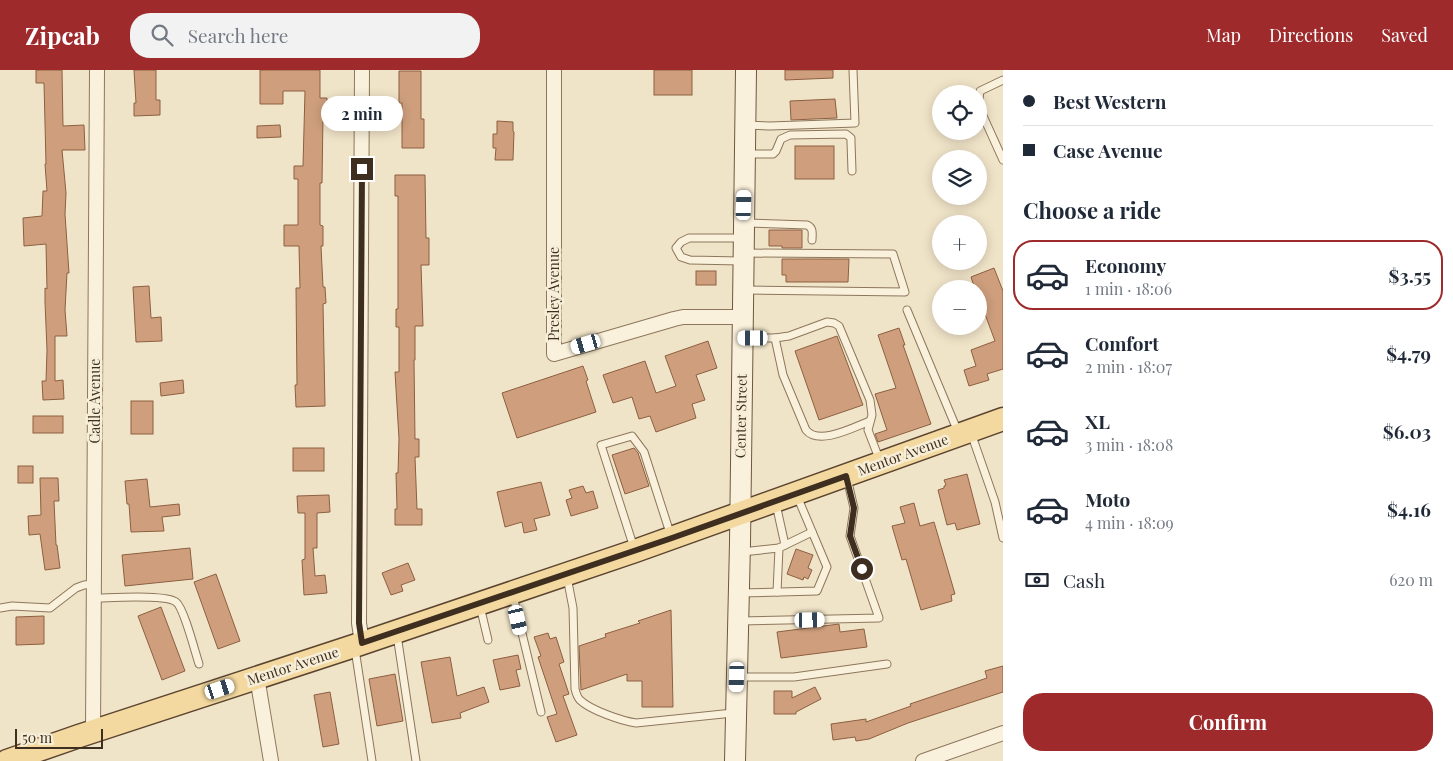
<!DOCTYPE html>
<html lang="en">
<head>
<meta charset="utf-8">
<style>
	body { margin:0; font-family:"Playfair Display",serif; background:#f2f2f3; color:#1f2937; height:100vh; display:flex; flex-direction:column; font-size:19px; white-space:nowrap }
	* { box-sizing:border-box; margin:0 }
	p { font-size:16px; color:#747a83 }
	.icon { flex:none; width:28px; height:28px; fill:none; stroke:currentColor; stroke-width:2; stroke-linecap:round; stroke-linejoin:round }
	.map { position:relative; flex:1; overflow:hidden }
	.details { display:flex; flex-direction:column; background:#fff; width:450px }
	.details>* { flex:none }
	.banner { display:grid; align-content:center; height:110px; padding:0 20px; background:#fff }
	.fabs { position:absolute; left:932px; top:15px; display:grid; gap:10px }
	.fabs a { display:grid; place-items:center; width:55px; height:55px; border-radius:50%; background:#fff; box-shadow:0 2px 12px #0003; font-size:25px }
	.scale { position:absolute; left:15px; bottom:12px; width:88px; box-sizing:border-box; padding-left:5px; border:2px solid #3d2e20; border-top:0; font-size:14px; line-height:18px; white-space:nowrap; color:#3d2e20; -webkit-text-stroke:4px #f7eed8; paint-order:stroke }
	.end { position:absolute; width:22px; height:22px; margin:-11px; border:6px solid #3d2e20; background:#fff; box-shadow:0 0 0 2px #fff }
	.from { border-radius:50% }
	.bubble { position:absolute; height:35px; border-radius:18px; background:#fff; box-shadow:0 2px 12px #0003; font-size:16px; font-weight:700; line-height:35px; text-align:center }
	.car { position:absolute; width:15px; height:30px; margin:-15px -8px; border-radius:6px; box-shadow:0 0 4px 1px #0007; background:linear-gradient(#fff 24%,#345 0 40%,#fff 0 76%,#345 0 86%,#fff 0) }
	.banner b { display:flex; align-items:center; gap:18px; height:48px; font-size:19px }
	.banner b+b { border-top:1px solid #e0e1e3 }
	.banner i { width:12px; height:12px; background:#1f2937 }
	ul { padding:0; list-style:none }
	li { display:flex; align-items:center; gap:15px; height:70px; margin:0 10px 8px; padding:0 10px; border:2px solid transparent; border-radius:20px }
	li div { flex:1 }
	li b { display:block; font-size:19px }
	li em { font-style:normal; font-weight:700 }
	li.active { border-color:#9e2a2b }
	li>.icon { width:45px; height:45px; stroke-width:1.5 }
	h2 { padding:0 20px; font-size:22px; line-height:60px }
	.pay { display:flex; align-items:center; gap:12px; height:55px; padding:0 20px; font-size:19px }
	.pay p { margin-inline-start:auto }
	.primary-button { display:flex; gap:10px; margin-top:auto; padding:10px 20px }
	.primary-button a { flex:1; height:58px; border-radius:20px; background:#9e2a2b; color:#fff; font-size:20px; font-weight:700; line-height:58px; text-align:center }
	header { display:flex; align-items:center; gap:30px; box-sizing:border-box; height:70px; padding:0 25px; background:#9e2a2b; color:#fff }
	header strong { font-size:24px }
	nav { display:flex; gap:28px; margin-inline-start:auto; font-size:18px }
	.search { width:350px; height:45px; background:#f2f2f3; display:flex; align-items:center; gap:12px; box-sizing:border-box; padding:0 18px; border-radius:20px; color:#747a83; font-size:19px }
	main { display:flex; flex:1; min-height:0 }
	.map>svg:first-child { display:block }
	.building { fill:#cf9f7d; stroke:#8d5f41 }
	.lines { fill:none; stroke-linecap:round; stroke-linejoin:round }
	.lane-casing { stroke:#8d765c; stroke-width:9 }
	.street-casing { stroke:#8d765c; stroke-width:16 }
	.secondary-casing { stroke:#6f573f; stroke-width:22 }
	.primary-casing { stroke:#5b4430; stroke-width:25 }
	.lane { stroke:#faf1dc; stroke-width:7 }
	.street { stroke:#faf1dc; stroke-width:14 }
	.secondary { stroke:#faf1dc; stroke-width:20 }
	.primary { stroke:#f3d9a0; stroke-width:22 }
	.route { stroke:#3d2e20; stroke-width:6 }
	.labels { text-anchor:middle; stroke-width:5; stroke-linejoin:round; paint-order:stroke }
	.street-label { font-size:14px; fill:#3d2e20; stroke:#f7eed8 }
</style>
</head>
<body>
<header>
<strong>Zipcab</strong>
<div class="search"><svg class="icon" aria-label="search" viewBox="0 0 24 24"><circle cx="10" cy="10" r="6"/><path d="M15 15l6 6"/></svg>Search here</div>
<nav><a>Map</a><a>Directions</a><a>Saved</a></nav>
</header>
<main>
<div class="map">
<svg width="1003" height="691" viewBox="0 0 1003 691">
	<rect width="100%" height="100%" fill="#f0e4c8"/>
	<!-- building -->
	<g class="building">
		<path d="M36,0H62L63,56L84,55L85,80H62L66,123L65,144L69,203H67L65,240L67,266H55V311L63,310L64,329L43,330L42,311H46L47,280L45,232V218L47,219L46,174L24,176L23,148L42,146L43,121H47L45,94H46L44,13H36Z"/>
		<path d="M134,0H156V30H160V45L134,46V33H136Z"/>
		<path d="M260,0H320V28H327V45H323L322,113H320V155L323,156V176H321L323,217H325L326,233L323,234L325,336L296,337L295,315H297L296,218H300L299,176H284V155H298V109H294V96H303L305,21H283V34H260Z"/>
		<rect x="654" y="0" width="38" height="25"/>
		<path d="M785,0H833V8L785,10Z"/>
		<path d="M399,1H421V49H424V78H402V33H399Z"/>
		<path d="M835,29L837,48L791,50L790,31Z"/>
		<path d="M497,51L513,52V61L514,62L513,90H495L496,78H493V64H497Z"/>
		<path d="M280,55L281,67L257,68V56Z"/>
		<rect x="795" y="76" width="39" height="33"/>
		<path d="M395,105H425L426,168H429V195H421L423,256H415V290H414L415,369H419V387H415L417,439H422V455H395V439H397L396,403H398L399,369L395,302H399V257H396V239H398V126H395Z"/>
		<path d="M769,160H802V178H782V176H769Z"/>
		<path d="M782,189H849L848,212H786V205H782Z"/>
		<path d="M994,198L1003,221V299L987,304L989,310L969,316L964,300L976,296L971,280L995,271L979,228V219H975L971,207Z"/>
		<rect x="696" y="201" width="20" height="14"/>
		<path d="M149,216L151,248L161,247L162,271L136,272L133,217Z"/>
		<path d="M899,258L905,275H903L931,354L878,372L875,364L887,360L875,324L896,318L878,265Z"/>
		<path d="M837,266L863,335L819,350L795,281Z"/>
		<path d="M708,271L717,298L696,305L705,330L692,334L696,348L656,362L650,346L639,349L632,327L613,333L603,305L645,291L656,323L676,316L665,286Z"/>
		<path d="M583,296L588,310L586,311L596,342L517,368L502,323Z"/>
		<path d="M183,310L184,323L161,326L160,313Z"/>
		<rect x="131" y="331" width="22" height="33"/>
		<rect x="33" y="346" width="30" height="17"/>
		<rect x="293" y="378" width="31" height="23"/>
		<path d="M634,378L638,383L649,416L625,424L612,385Z"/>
		<rect x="18" y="396" width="15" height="17"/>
		<path d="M967,404L980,454L957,460L955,453L947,455L938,420L944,418V416L946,415L944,410Z"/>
		<path d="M40,408H58L59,431H54L56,475H57L60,498L45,500L40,464L29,465L28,446L41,445Z"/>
		<path d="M147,409L150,437L179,434L180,445L162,447L164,461L131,462L129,434H127L125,411Z"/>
		<path d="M541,412L550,445L534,449L537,460L524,463L522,452L505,457L497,422Z"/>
		<path d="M583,416L586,423L593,421L598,438L571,446L566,430L572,428L569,420Z"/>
		<path d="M329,425L330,442L317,443V478H313L315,506L325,505L327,523L304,525L302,490L305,489V443H298L297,426Z"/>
		<path d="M914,433L920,456L934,452L955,524L951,525L952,531L921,540L906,489L902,490L892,456L905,453L900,437Z"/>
		<path d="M190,478L193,509L125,516L122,485Z"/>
		<path d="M796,479L813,485L808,498L812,500L808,509L804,507L803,510L787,504Z"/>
		<path d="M408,493L415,510L401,515L403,521L391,525L382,503Z"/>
		<path d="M216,504L240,571L218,579L194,512Z"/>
		<path d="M161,537L185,601L162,610L138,546Z"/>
		<path d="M671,540L673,637H642V611H627V604L581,620L579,576L606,567L605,564L640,553L638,551Z"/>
		<path d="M44,546V574L16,575V547Z"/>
		<path d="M839,554L840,562L864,559L867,577L781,588L777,562Z"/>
		<path d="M548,563L550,569L556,567L564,592L559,594L569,624L563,626L577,665L556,672L547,647L557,644L538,587L541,586L534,567Z"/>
		<path d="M518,585L521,599L516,600L520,616L500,620L493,590Z"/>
		<path d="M450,587L457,626L484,617L489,632L460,643L461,648L432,653L421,592Z"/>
		<path d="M1003,596V622L908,653L869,669L856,671L855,667L833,670L831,654L866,649V652L911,636L910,634L987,608L985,601Z"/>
		<path d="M395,604L403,651L377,656L369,609Z"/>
		<path d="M815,617L821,629L796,642V644H774V621H792V628Z"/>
		<path d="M330,622L339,674L323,677L314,625Z"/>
	</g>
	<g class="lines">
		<defs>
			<g id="lane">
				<path d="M979,29L980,21L1003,10"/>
				<path d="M979,37L1003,90"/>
				<path d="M746,55L770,56L855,53L853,0"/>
				<path d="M746,84H773L776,81L781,69L790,65L846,64L851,68V72L852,101"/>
				<path d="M747,153L807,155C814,158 812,164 812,170"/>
				<path d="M745,183L893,184L905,222L746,220"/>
				<path d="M741,191L690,190L681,187L676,178L681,172L689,168H743"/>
				<path d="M907,240L958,362"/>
				<path d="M744,268H775L789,266L827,252L834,253L839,256L870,330L872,345L868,360L880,391"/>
				<path d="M775,268L783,305L806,360C819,376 854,357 870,351"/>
				<path d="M971,363L995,432L1003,468"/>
				<path d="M776,434L785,475"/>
				<path d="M634,478L601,375L632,366L644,382L671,466"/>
				<path d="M742,482L779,478"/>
				<path d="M567,507L573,538L575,619C576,623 577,627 580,630C590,640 622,651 636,653L733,643"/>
				<path d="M777,522L779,478L812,462"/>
				<path d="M741,523L817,521L827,497L797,426"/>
				<path d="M513,526L541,642"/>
				<path d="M94,528C109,528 166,524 176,532C184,538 195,582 199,594"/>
				<path d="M480,536L488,570"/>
				<path d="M0,538L12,536L50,538L76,518L84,515L94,514"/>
				<path d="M741,551L879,548L850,466L854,438L847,408"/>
				<path d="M397,565L416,691"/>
				<path d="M355,579L372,691"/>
				<path d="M737,607H794L887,594"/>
			</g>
			<g id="street">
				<path d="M554,0V284L674,249L683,247H742"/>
				<path d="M362,573L359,553L362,0"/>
				<path d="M257,607L271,691"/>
				<path d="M93,661L97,0"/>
				<path d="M923,691L1003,663"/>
			</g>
			<path id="secondary" d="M735,691L740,473L746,0"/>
			<path id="primary" d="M7,691L79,666L354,576L635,481L1003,349"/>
		</defs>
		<!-- lane casing -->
		<use href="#lane" class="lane-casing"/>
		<!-- street casing -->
		<use href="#street" class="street-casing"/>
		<!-- secondary casing -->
		<use href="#secondary" class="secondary-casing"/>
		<!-- primary casing -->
		<use href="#primary" class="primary-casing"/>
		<!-- lane -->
		<use href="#lane" class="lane"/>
		<!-- street -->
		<use href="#street" class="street"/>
		<!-- secondary -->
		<use href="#secondary" class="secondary"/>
		<!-- primary -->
		<use href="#primary" class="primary"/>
	</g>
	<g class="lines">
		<!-- route -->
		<path class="route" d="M362,99L359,553L362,573L672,468L846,406L854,438L850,466L862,499"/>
	</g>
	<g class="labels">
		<!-- street labels -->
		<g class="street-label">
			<text transform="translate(554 224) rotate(-90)" y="5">Presley Avenue</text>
			<text transform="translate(95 331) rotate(-90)" y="5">Cadle Avenue</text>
			<text transform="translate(741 346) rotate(-89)" y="5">Center Street</text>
			<text transform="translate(903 385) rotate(-20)" y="5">Mentor Avenue</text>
			<text transform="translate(293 596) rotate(-18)" y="5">Mentor Avenue</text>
		</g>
	</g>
</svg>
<div class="fabs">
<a><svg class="icon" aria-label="locate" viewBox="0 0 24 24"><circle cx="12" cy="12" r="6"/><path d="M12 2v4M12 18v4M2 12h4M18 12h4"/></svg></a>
<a><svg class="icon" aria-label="layers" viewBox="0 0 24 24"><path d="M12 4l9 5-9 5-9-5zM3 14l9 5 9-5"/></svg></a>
<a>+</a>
<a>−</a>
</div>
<div class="scale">50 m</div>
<i class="end from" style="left:862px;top:499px"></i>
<i class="end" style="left:362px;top:99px"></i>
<div class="bubble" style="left:321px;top:26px;width:82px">2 min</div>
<i class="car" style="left:744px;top:135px;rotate:2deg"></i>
<i class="car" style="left:753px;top:268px;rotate:270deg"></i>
<i class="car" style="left:586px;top:274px;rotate:254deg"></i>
<i class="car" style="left:518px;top:550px;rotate:167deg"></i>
<i class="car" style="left:810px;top:550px;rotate:89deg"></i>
<i class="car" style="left:737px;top:607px;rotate:182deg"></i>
<i class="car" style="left:220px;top:619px;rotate:72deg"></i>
</div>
<section class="details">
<div class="banner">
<b><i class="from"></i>Best Western</b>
<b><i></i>Case Avenue</b>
</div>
<h2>Choose a ride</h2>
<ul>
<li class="active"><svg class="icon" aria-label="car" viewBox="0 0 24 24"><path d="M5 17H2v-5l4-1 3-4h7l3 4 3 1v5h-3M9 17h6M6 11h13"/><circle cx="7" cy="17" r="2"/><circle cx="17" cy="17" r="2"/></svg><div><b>Economy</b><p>1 min · 18:06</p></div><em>$3.55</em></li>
<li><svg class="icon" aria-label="car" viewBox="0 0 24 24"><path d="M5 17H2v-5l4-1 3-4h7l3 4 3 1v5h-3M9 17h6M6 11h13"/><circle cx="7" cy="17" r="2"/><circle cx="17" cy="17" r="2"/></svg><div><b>Comfort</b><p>2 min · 18:07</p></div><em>$4.79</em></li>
<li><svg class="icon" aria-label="car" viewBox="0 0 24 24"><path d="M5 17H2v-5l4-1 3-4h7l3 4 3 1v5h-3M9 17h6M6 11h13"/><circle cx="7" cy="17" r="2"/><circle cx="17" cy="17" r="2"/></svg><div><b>XL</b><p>3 min · 18:08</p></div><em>$6.03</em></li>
<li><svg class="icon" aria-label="car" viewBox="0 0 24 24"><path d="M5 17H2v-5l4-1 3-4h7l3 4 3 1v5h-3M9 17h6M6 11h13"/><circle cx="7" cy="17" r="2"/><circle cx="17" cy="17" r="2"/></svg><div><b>Moto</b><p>4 min · 18:09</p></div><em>$4.16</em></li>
</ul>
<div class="pay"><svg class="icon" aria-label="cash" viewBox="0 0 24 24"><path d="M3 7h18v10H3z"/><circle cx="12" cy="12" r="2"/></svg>Cash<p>620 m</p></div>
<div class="primary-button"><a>Confirm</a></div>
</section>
</main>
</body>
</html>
